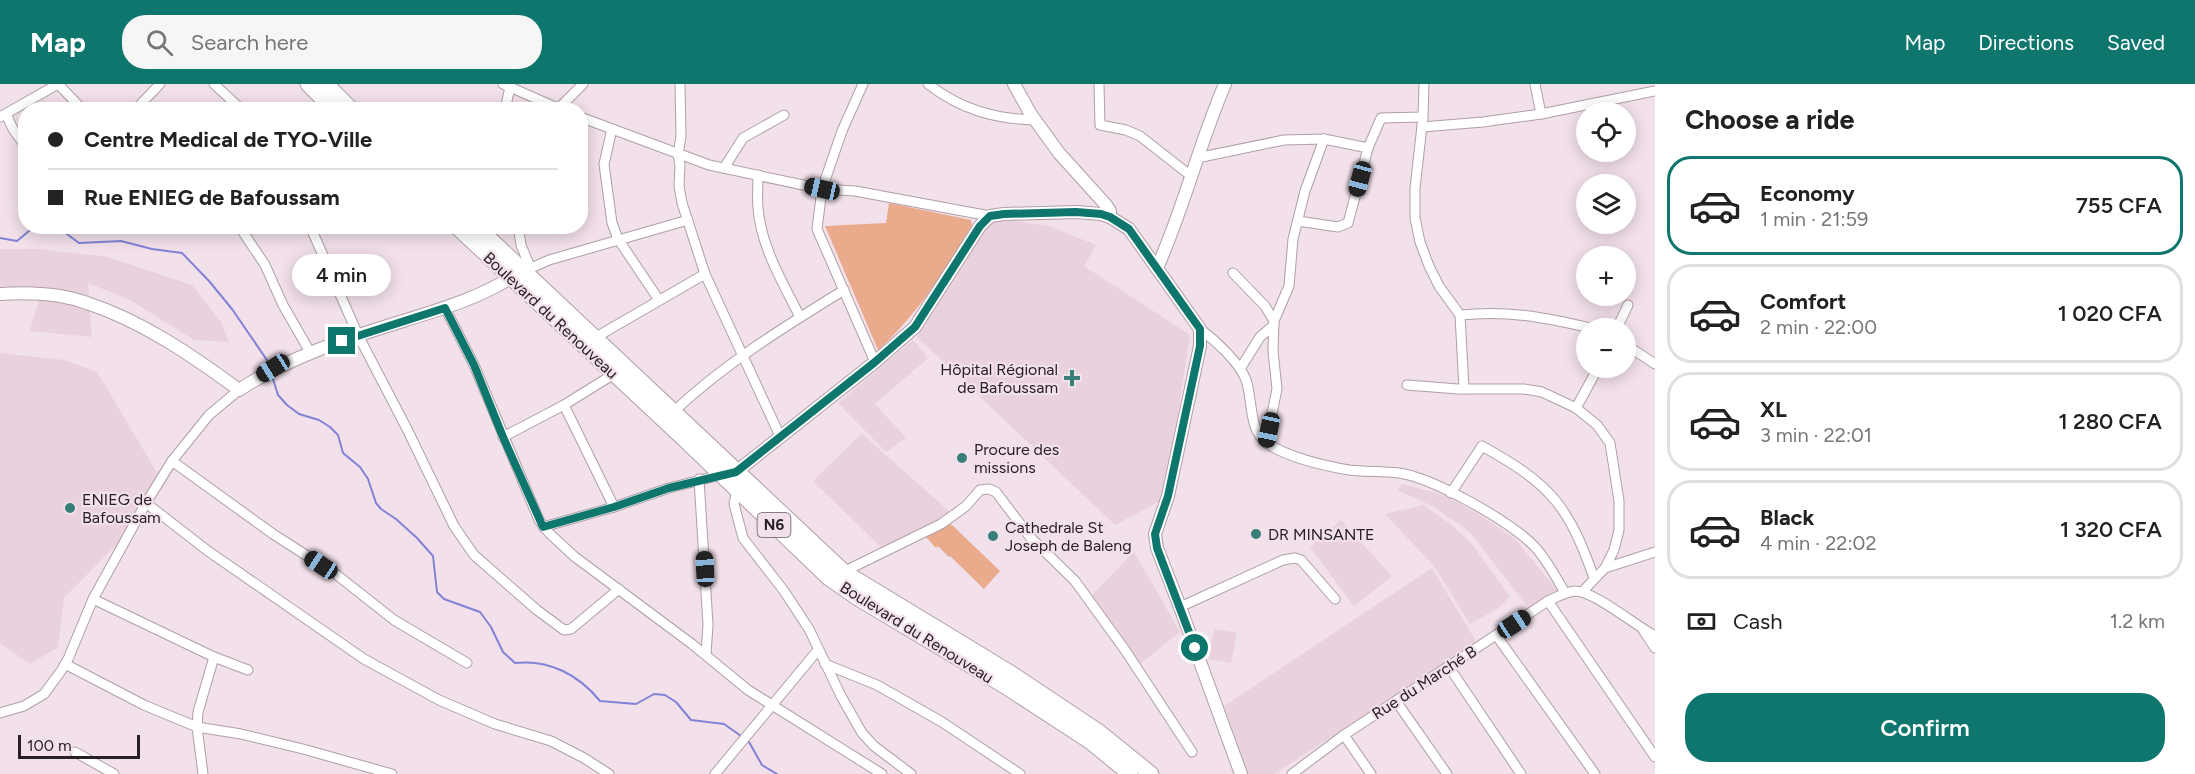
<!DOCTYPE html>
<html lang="en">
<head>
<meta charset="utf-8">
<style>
	body { margin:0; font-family:Figtree,sans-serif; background:#f6f6f6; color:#222; height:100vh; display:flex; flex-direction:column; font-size:22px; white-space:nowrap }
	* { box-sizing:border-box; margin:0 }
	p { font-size:20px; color:#767676 }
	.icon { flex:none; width:33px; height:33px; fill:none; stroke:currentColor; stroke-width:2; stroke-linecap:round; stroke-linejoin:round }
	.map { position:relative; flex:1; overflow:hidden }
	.panel { display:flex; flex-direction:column; background:#fff; width:540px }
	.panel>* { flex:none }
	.guide { position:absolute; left:18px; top:18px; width:570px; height:132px; border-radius:24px; box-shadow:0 3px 15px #0003; display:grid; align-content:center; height:132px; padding:0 30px; background:#fff }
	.controls { position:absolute; left:1576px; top:18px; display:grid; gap:12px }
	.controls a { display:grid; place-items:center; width:60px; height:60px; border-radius:50%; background:#fff; box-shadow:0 3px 15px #0003; font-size:30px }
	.scale { position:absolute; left:18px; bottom:15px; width:122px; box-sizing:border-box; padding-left:6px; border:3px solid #272024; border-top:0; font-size:16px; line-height:21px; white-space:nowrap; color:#272024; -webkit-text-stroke:4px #f2e0ea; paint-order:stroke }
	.end { position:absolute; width:27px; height:27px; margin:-14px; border:8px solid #0f766e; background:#fff; box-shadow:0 0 0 3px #fff }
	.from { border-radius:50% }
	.bubble { position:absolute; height:42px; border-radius:21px; background:#fff; box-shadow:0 3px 15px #0003; font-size:20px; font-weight:600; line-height:42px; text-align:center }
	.car { position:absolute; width:18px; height:36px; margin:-18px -9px; border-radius:8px; box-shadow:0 0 4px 2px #0007; background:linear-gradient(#222 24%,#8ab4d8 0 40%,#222 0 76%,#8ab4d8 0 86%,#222 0) }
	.guide b { display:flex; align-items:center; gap:21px; height:57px; font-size:22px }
	.guide b+b { border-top:2px solid #e0e0e0 }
	.guide i { width:15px; height:15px; background:#222 }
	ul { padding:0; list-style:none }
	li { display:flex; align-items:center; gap:18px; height:99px; margin:0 12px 9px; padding:0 18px; border:3px solid #e0e0e0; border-radius:24px }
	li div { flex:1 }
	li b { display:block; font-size:22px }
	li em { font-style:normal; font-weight:600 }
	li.selected { border-color:#0f766e }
	li>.icon { width:54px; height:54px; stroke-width:1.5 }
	h2 { padding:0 30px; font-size:27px; line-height:72px }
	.pay { display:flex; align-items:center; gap:15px; height:66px; padding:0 30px; font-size:22px }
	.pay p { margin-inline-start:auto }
	.cta { display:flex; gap:12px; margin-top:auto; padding:12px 30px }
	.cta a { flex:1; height:69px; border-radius:24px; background:#0f766e; color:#fff; font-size:24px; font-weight:600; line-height:69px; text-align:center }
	header { display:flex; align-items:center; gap:36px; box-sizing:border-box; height:84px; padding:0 30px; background:#0f766e; color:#fff }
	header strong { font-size:28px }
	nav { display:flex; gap:33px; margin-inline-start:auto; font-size:21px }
	.search { width:420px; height:54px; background:#f6f6f6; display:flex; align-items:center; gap:15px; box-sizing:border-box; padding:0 21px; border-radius:24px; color:#767676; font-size:22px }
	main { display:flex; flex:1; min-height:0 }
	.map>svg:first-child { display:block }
	.built { fill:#ead1de }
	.green { fill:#e9ab8c }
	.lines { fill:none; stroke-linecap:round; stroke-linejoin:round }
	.stream { stroke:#8282d6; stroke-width:2 }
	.minor-casing { stroke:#af9fa7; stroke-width:11 }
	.tertiary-casing { stroke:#af9fa7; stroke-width:14 }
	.trunk-casing { stroke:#af9fa7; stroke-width:17 }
	.minor { stroke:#fff; stroke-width:9 }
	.tertiary { stroke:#fff; stroke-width:12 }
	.trunk { stroke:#fff; stroke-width:15 }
	.route { stroke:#0f766e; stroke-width:8 }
	.poi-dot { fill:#387f7a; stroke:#f2e0ea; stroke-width:2 }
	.labels { text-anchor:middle; stroke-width:4.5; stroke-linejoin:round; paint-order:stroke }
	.shield { fill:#f2e0ea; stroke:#645a5f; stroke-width:1.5 }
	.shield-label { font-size:15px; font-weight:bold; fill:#272024 }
	.street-label { font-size:16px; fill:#272024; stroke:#f2e0ea }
	.poi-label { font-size:16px; fill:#272024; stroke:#f2e0ea; text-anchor:start }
</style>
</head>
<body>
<header>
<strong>Map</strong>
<div class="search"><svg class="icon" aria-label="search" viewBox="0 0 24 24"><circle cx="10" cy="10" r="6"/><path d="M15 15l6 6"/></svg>Search here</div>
<nav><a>Map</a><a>Directions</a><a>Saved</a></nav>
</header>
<main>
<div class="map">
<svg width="1655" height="690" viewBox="0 0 1655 690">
	<rect width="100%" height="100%" fill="#f2e0ea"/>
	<!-- built -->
	<g class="built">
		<path d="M993,134L1049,142L1096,161L1084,182L1190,251L1177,335L1160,417L1115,441L917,253Z"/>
		<path d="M0,165H38L108,173L192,201L221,238L229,258L194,256L130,216L88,199L92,253L30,247L43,202L0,209Z"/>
		<path d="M913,256L928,274L875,320L906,354L886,368L838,319Z"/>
		<path d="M0,269L64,276L97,288L159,392L120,457L64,514L58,563L30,580L0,559Z"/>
		<path d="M862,349L870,357L951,429L939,438L883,465L813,397Z"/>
		<path d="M1402,400L1444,411L1486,435L1514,454L1558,507L1530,526L1470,448L1434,423L1397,406Z"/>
		<path d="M1423,421L1449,439L1471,459L1510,513L1497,525L1470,540L1434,482L1385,430Z"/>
		<path d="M1341,436L1392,492L1354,522L1310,463Z"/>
		<path d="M1134,468L1180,548L1140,580L1090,513Z"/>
		<path d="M1432,484L1477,559L1274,690H1248L1224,622Z"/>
		<path d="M1214,545L1237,549L1231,579L1209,575Z"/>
	</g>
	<!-- green -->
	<g class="green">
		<path d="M889,119L971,136L972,141C946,186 917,231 878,266L825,142L886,139Z"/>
		<path d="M951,440L1000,487L984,505L950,472L949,473L938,462L936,464L926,453Z"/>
	</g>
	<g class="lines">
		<!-- stream -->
		<g class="stream">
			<path d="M56,142L79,159L121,157L152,165L182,169L209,197L232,225L269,279"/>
			<path d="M0,154L17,157L35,142"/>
			<path d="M273,295L278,311L287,321L299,330L319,336L330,343L338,351L343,369L360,383L368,395L376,419L381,425L396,435L417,454L433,472L437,508L444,515L480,528L491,543L503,568L515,579C549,575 579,591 600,617L636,620L654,610L665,611L676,618L691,636L724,640L741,652"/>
			<path d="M746,656L749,658L762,681L777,690"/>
		</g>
		<defs>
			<g id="minor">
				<path d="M58,0L83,26"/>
				<path d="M214,0L242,26"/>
				<path d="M503,0L562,26"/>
				<path d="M680,0L681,52L678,71L680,81L679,102L682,119L705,190L780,352"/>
				<path d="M863,0L842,47L822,105L817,145L875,278"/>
				<path d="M928,0C960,25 994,35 1035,36"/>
				<path d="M1099,0L1100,41L1126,46L1140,52L1191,92"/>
				<path d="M1424,0L1423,33L1415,104V134L1420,158L1429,182L1439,202L1460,231L1464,305"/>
				<path d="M1535,0L1541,30"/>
				<path d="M559,24L583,0"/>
				<path d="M135,26L160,0"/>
				<path d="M505,26L510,3"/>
				<path d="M6,30L13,45L26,63"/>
				<path d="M0,33L58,0"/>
				<path d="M580,33L709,81L822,105L855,107L990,132"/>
				<path d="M1422,43L1483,38L1541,30L1655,7"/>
				<path d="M612,45L604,80L612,139L618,155L659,216"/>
				<path d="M1368,64L1381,34L1423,33"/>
				<path d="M1197,74L1284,56L1324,55"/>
				<path d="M724,84L743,54L784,31"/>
				<path d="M758,91C758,102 757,113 758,124C761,163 783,199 800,233"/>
				<path d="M239,142L265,181L283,221L310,268"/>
				<path d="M310,142L358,251L407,345L454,442L474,471L537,526L564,546L571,545L619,505"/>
				<path d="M518,142L521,161L530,183"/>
				<path d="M522,188L549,176L688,136"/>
				<path d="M1233,189L1265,222L1274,237"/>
				<path d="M445,224L474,281L539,436L549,449L575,473L692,560L748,606L882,690"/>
				<path d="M1460,231C1506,226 1544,233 1590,244"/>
				<path d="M1617,244L1628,221"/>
				<path d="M1200,245C1215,256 1240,279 1246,296C1253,315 1248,346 1267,359C1286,373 1326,382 1349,386C1366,388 1383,387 1399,389C1434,394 1511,438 1535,463C1547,476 1556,493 1565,509"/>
				<path d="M591,256L705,190"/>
				<path d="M1626,261L1655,280"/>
				<path d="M1240,285L1260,253L1274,241"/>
				<path d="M1407,301L1458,305H1524L1542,308L1576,324L1597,341L1610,359L1619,417V446L1614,466L1605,484"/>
				<path d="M564,321L614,423"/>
				<path d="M1576,324L1598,284"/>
				<path d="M672,329C724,280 784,243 844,206"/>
				<path d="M503,353L564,321L614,290"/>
				<path d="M1266,359L1277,305L1273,267L1274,237L1289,202L1293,155L1305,107L1324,55L1368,64L1348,139L1338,143L1298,137"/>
				<path d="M172,377L273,450L337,491L394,536L467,579"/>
				<path d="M699,395L708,541L706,570"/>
				<path d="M740,403L737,406L734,420L743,454L784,507L809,545L841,612L862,649L874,662L911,690"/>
				<path d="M1451,409L1482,362C1550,400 1568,420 1594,494"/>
				<path d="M146,419L208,467L364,575L439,616L495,640L551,657L584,674L609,690"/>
				<path d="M543,443L614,423L669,404L720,391"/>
				<path d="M843,488L941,440L966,422L980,406L989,405L996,408L1030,453L1075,497L1125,566L1192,668"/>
				<path d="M1582,508L1605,484L1655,468"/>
				<path d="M93,515L214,573L248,586"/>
				<path d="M1548,517L1655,673"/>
				<path d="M1180,523L1283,476L1295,474L1301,476L1335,515"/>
				<path d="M1643,546L1655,564"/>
				<path d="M1496,551L1595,690"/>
				<path d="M65,580L144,621L197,643L241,650L303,665L392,690"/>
				<path d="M825,580L877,601L942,638L1020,690"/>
				<path d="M1449,583L1521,690"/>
				<path d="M1396,617L1447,690"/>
				<path d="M0,629L24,622L44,610L61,587L68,575L93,515L146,419L172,377L209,331L239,306"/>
				<path d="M1344,651L1371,690"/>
				<path d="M75,668L114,690"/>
				<path d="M203,690L197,643L198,628L214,573"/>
				<path d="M715,690L818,566"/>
				<path d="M1292,690L1344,651L1548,517C1557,513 1565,508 1575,507C1594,507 1636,542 1655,552"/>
			</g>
			<g id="tertiary">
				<path d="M1014,0L1030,29L1059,69L1106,121L1110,127V133"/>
				<path d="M1157,184C1184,124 1199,60 1225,0"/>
				<path d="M0,210C28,208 60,209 87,219C142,237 193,272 239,306C289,273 345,255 403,237C442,225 482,213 517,190"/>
				<path d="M729,389L736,388L875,278L915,243L980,142L990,132L1004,130L1076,128L1101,130L1110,133L1129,145L1200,245V262L1168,412L1155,450L1157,464L1180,523L1241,690"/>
			</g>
			<g id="trunk">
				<path d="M308,0L334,26"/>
				<path d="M326,0L352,26"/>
				<path d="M456,142L682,353L829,494L858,514L1005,602L1091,658L1130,690"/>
				<path d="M476,142L844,488L1012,590L1099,648L1151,690"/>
			</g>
		</defs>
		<!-- minor casing -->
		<use href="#minor" class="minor-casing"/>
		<!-- tertiary casing -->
		<use href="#tertiary" class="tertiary-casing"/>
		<!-- trunk casing -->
		<use href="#trunk" class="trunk-casing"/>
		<!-- minor -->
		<use href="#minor" class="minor"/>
		<!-- tertiary -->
		<use href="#tertiary" class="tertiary"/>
		<!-- trunk -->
		<use href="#trunk" class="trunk"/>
	</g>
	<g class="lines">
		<!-- route -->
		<path class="route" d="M342,257L445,224L474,281L503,353L543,443L614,423L669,404L736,388L875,278L915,243L980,142L990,132L1004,130L1076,128L1101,130L1110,133L1129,145L1200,245V262L1168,412L1155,450L1157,464L1195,564"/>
	</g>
	<!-- markers -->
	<g class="poi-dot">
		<path d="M1069 285h6v6h6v6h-6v6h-6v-6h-6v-6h6z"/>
		<circle cx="962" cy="374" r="6"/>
		<circle cx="70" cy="424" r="6"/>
		<circle cx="1256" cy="450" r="6"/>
		<circle cx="993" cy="452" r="6"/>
	</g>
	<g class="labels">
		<!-- shield labels -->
		<rect class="shield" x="757.5" y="429" width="33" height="24" rx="4.5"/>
		<g class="shield-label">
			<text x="774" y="446">N6</text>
		</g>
		<!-- street labels -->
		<g class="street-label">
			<text transform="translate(551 231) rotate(43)" y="6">Boulevard du Renouveau</text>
			<text transform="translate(917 548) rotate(32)" y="6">Boulevard du Renouveau</text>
			<text transform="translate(1424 598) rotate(-33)" y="6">Rue du Marché B</text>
		</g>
		<!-- poi labels -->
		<g class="poi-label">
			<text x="1058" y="291" text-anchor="end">Hôpital Régional<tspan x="1058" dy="18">de Bafoussam</tspan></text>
			<text x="974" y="371">Procure des<tspan x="974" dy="18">missions</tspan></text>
			<text x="82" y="421">ENIEG de<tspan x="82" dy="18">Bafoussam</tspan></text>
			<text x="1005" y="449">Cathedrale St<tspan x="1005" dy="18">Joseph de Baleng</tspan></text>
			<text x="1268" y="456">DR MINSANTE</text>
		</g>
	</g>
</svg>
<div class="controls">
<a><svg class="icon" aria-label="locate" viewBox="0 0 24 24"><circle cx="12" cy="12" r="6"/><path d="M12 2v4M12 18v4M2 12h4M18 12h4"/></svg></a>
<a><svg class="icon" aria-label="layers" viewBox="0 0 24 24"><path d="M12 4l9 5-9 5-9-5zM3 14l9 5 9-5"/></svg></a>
<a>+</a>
<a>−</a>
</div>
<div class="scale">100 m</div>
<i class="end from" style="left:1195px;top:564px"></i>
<i class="end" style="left:342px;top:257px"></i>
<div class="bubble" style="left:292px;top:170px;width:99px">4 min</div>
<i class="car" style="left:1360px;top:95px;rotate:195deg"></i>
<i class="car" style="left:822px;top:105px;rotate:283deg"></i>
<i class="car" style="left:273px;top:284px;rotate:238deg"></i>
<i class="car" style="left:1269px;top:346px;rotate:192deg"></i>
<i class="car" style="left:321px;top:481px;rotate:303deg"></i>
<i class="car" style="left:705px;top:485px;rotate:357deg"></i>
<i class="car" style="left:1514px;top:540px;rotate:57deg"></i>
<div class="guide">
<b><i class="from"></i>Centre Medical de TYO-Ville</b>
<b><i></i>Rue ENIEG de Bafoussam</b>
</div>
</div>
<section class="panel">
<h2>Choose a ride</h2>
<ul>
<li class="selected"><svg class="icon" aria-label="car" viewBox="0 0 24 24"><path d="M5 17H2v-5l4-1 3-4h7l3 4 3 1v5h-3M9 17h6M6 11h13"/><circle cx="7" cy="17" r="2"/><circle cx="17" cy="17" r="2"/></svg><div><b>Economy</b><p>1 min · 21:59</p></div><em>755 CFA</em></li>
<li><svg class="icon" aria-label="car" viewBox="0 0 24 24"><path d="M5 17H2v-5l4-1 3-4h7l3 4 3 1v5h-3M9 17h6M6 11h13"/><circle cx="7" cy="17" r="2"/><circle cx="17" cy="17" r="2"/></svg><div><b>Comfort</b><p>2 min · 22:00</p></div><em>1 020 CFA</em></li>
<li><svg class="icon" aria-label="car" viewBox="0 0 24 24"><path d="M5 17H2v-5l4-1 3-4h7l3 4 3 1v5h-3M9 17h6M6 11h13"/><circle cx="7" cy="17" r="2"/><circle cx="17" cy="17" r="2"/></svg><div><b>XL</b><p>3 min · 22:01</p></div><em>1 280 CFA</em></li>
<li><svg class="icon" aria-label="car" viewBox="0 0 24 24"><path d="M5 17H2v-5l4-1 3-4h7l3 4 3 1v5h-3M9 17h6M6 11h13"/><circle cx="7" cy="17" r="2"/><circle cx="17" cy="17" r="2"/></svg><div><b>Black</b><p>4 min · 22:02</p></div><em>1 320 CFA</em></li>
</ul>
<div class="pay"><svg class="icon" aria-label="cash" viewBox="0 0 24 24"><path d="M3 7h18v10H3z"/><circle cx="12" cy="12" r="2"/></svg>Cash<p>1.2 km</p></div>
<div class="cta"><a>Confirm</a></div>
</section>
</main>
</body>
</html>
